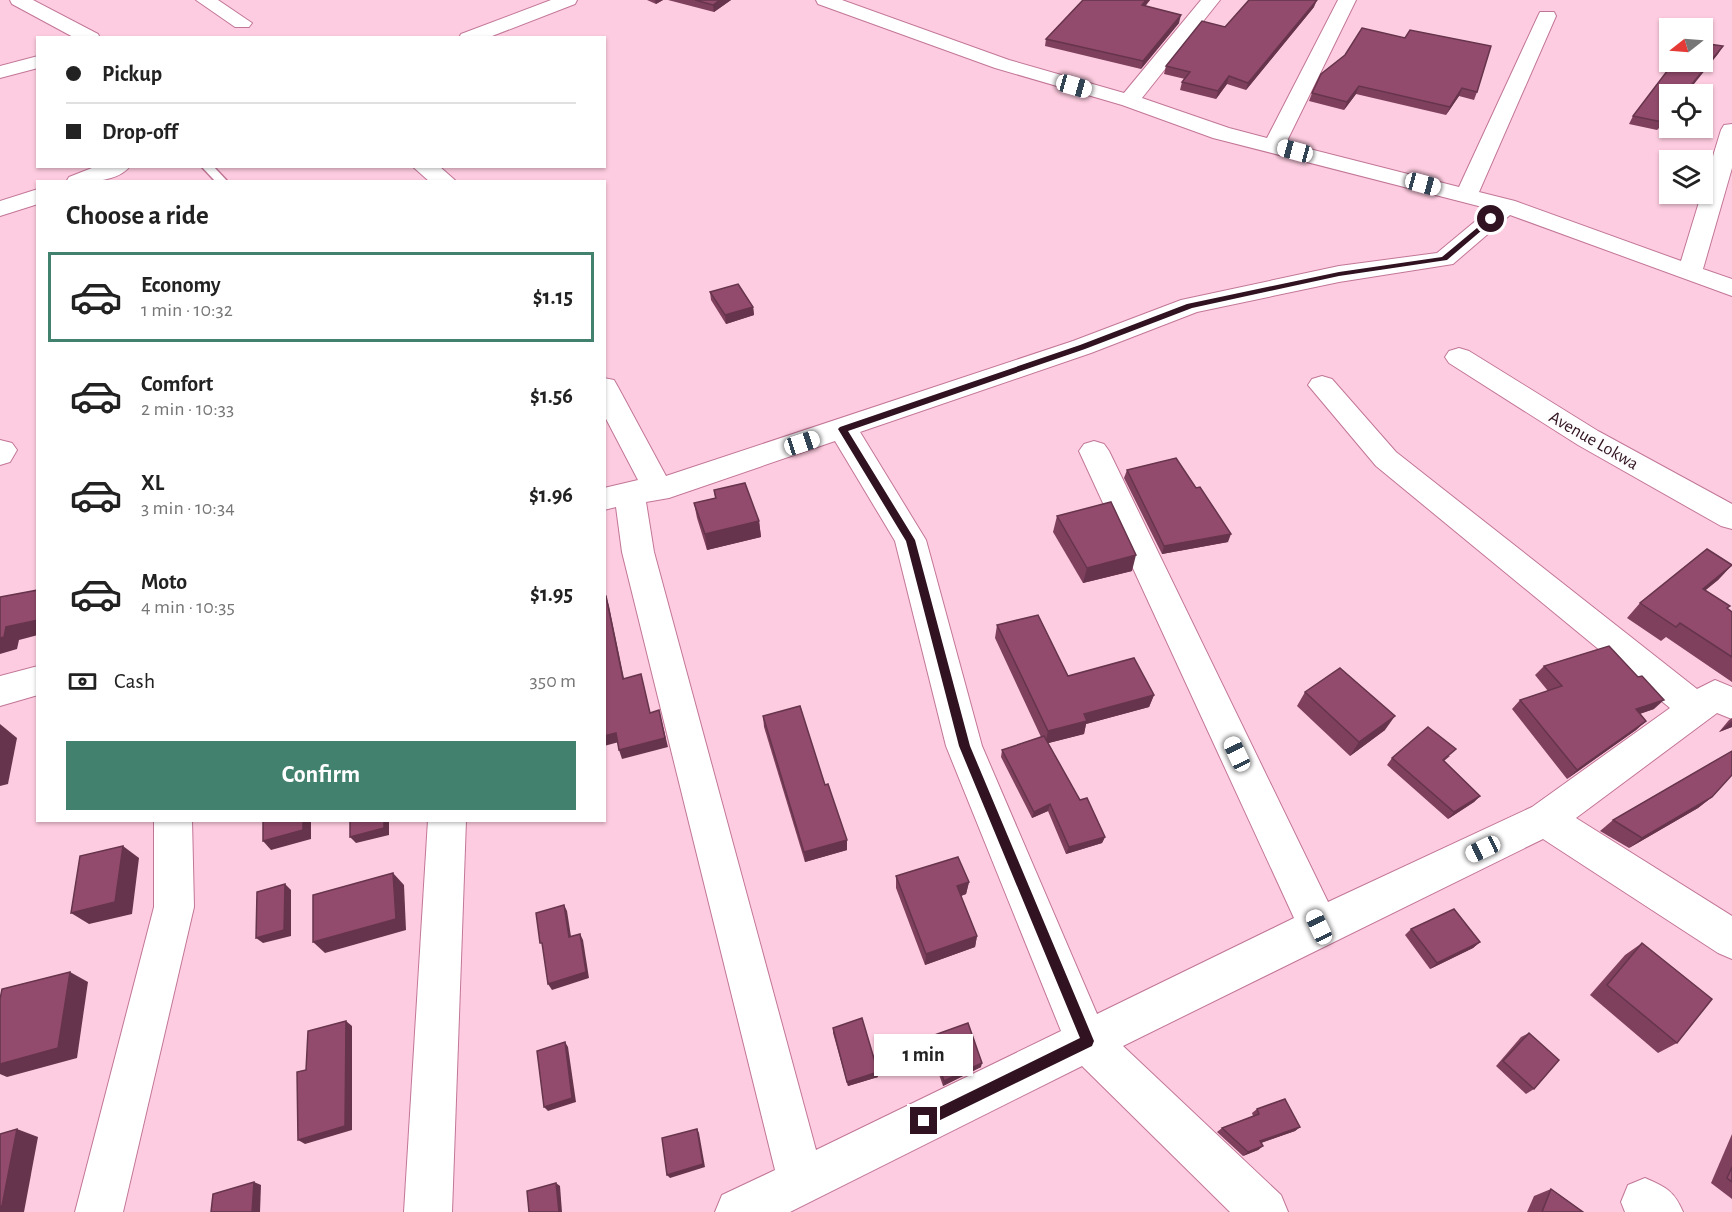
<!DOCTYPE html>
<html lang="en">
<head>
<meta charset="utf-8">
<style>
	body { margin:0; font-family:"Alegreya Sans",sans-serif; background:#f6f6f6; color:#222; height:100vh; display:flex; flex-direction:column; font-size:22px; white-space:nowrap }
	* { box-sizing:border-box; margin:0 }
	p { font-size:20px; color:#767676 }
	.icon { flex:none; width:33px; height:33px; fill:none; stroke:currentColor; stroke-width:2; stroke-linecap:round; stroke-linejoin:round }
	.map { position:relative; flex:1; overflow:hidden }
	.drawer { position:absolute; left:36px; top:180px; width:570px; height:642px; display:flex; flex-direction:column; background:#fff; border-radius:0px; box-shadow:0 2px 4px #0004 }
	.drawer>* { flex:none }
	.banner { position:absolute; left:36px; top:36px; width:570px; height:132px; border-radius:0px; box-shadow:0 2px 4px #0004; display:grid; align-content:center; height:132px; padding:0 30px; background:#fff }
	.needle { width:39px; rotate:253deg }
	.buttons { position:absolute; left:1659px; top:18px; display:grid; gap:12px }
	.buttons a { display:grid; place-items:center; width:54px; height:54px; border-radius:0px; background:#fff; box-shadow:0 2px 4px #0004; font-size:30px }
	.end { position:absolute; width:27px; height:27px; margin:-14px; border:8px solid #301220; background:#fff; box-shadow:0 0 0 3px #fff }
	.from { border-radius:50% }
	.bubble { position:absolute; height:42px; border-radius:0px; background:#fff; box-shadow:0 2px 4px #0004; font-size:20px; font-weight:700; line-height:42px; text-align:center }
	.car { position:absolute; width:18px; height:36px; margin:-18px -9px; border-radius:8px; box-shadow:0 0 4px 2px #0007; background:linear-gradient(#fff 24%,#345 0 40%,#fff 0 76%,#345 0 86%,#fff 0) }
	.banner b { display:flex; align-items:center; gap:21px; height:57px; font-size:22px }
	.banner b+b { border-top:2px solid #e0e0e0 }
	.banner i { width:15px; height:15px; background:#222 }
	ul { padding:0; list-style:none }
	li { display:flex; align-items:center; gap:18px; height:90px; margin:0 12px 9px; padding:0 18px; border:3px solid transparent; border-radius:0px }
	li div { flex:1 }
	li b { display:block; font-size:22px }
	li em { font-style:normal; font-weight:700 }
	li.current { border-color:#42816e }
	li>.icon { width:54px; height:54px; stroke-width:1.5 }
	h2 { padding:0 30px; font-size:27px; line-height:72px }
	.pay { display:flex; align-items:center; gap:15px; height:66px; padding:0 30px; font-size:22px }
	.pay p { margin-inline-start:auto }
	.button { display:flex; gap:12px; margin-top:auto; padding:12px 30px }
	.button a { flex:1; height:69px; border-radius:0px; background:#42816e; color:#fff; font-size:24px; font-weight:700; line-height:69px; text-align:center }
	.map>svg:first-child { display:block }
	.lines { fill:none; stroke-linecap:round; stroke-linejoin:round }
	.service-casing { stroke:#c27697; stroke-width:3 }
	.minor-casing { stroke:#c27697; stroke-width:2 }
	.service { fill:#fff; fill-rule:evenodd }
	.minor { fill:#fff; fill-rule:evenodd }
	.wall { fill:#7e405d }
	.shaded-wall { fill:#66344c }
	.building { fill:#924b6c; stroke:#66344c; stroke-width:1.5 }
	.route { fill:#301220 }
	.labels { text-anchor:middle; stroke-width:6; stroke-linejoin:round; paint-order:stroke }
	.street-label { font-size:18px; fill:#301220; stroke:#fdfdfd }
</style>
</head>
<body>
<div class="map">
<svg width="1732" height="1212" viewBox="0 0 1732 1212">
	<rect width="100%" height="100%" fill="#fecce0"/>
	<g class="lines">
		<defs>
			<path id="service" d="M201,166H213L228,182H216Z"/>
			<g id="minor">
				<path d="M10,0H33L98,34L100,38H75L12,4Z"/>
				<path d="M196,0H218L252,23L249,27H235Z"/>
				<path d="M551,0H577L575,4L487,38H459L461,34Z"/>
				<path d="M816,0H842L1009,60L1124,93L1201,0H1220L1142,98L1229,128L1267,138L1338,0H1356L1286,143L1459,187L1538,16L1540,12H1554L1556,16L1479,192L1515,201L1681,261L1721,130L1724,125L1732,124V168L1703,269L1732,279V296L1510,215L1453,264L1339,282L1197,312L1091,353L860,432L926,540L982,746L1097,1014L1294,918L1079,451L1084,444L1094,441L1104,444L1109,451L1328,902L1532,807L1670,708L1376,466L1308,385L1312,379L1322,376L1332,379L1396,452L1697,689L1715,680L1732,687V719L1717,713L1576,818L1732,916V959L1718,953L1543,839L1123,1046L1281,1195L1288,1212H1230L1082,1066L790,1212H715L722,1195L775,1170L622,552L616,507L604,510V488L638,480L604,415V378L614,380L618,387L666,476L1073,341L1181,300L1339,266L1437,253L1490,209L1213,138L1122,105L995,68L818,4ZM835,441L895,541L946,746L1061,1031L816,1150L654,552L646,502L669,498Z"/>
				<path d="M38,56V68L0,78V66Z"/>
				<path d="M97,166H130C118,183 84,182 66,182L69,177Z"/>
				<path d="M412,166H439L457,182H430Z"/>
				<path d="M38,189V204L0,216V201Z"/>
				<path d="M1459,348L1469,351L1598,431L1732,504V529L1721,526L1578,445L1449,363L1445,357L1449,351Z"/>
				<path d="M0,440L12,443L17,450L10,462L0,465Z"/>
				<path d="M38,666V695L0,706V676Z"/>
				<path d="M154,820H192L194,907L123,1212H75L154,907Z"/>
				<path d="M428,820H466L452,1212H404Z"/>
				<path d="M1645,1178C1666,1187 1674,1191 1683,1212H1625L1621,1202L1628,1185Z"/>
			</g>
		</defs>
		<!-- service casing -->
		<use href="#service" class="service-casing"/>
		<!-- minor casing -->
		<use href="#minor" class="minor-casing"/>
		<!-- service -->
		<use href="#service" class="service"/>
		<!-- minor -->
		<use href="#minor" class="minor"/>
	</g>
	<!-- wall -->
	<g class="wall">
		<path d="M647,0H663L656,4Z"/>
		<path d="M668,0H731L714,12Z"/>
		<path d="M1083,0H1150L1145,6L1179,23L1141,69L1045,46L1046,39Z"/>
		<path d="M1314,7L1246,90L1227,84L1216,99L1180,90L1182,82L1185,79L1164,74L1166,66L1225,27Z"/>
		<path d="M1718,54L1670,94V115L1657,130L1629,124L1633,116Z"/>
		<path d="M1345,55L1477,92L1474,100L1459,96L1446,115L1356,94L1344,110L1309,101L1312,93Z"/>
		<path d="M710,292L753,307L754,315L726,324L711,300Z"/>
		<path d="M1127,470L1228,542L1162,554L1124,478Z"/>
		<path d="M714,490L759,521L761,537L707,550L697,518L694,503L715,498Z"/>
		<path d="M1057,516L1132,571L1083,583L1053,532Z"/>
		<path d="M1732,565L1718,580L1705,590L1732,612V682L1666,637L1661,641L1627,618L1640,603Z"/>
		<path d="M997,625L1068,676L1154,695L1149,707L1086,724L1084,734L1048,743L1080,800L1105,837L1102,843L1066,854L1048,811L1032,818L1001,757L1002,750L1041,737L995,638Z"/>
		<path d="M1544,666L1654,709L1640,714L1646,721L1636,730L1567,779L1512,709L1520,700L1548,691L1535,675Z"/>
		<path d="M1305,692L1385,730L1350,756L1297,706Z"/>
		<path d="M763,716L825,785L847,840V850L805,862L764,727Z"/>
		<path d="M1732,718V727L1719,732L1729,720Z"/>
		<path d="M1450,756L1444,761L1480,796L1474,802L1448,819L1387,765L1392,758Z"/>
		<path d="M1712,797L1698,808L1629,848L1600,831L1613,820Z"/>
		<path d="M896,876L969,882L966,894L961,896L977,936L975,947L925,965L896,888Z"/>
		<path d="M1411,929L1480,942L1473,948L1430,969L1405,935Z"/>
		<path d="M1642,943L1677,1043L1658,1053L1590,995L1625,955Z"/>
		<path d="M833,1028L878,1072V1077L848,1086L833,1033Z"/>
		<path d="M1529,1033L1534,1089L1526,1094L1496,1066L1521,1037Z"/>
		<path d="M929,1037L981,1067L943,1086L928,1042Z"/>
		<path d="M1257,1109L1300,1127L1295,1131L1261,1143L1263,1146L1258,1150L1243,1156L1217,1132L1222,1128L1253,1116L1252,1113Z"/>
		<path d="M1732,1134V1199L1711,1183Z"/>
		<path d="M1551,1189L1583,1212H1527L1534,1196Z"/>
	</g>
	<!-- shaded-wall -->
	<g class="shaded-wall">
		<path d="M655,0H663L656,4Z"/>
		<path d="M720,0H731L714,12L713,5Z"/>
		<path d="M1146,0H1150L1140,13L1142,5Z"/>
		<path d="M1317,0L1314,7L1246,90L1248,83Z"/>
		<path d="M1181,15L1179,23L1141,69L1143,61Z"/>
		<path d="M1723,46L1718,54L1686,94H1684Z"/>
		<path d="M1229,76L1227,84L1216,99L1218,91Z"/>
		<path d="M1359,86L1356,94L1344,110L1347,102Z"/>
		<path d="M1462,88L1459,96L1446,115L1450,107Z"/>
		<path d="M1670,113V115L1657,130L1662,122Z"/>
		<path d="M753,307L754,315L726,324L725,315Z"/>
		<path d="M759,521L761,537L707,550L705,534Z"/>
		<path d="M1231,534L1228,542L1162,554L1164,546Z"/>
		<path d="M1136,555L1132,571L1083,583L1087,568Z"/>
		<path d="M1732,565L1718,580L1689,604L1703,589Z"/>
		<path d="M606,596L609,606L626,688L623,679Z"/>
		<path d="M38,620V635L19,640L17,649L0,654V638L6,627Z"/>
		<path d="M1154,695L1149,707L1086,724L1084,734L1045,744L1048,731L1084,714Z"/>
		<path d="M1664,700L1654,709L1626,718L1636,709Z"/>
		<path d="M659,710L668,747L622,759L619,750Z"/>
		<path d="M1395,716L1385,730L1350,756L1359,742Z"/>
		<path d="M1646,721L1636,730L1567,779L1577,770Z"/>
		<path d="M1732,721V727L1719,732Z"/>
		<path d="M0,724L17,738L8,784L0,786Z"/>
		<path d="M616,733L619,742L604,746V736Z"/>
		<path d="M1480,796L1474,802L1448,819L1454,812Z"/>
		<path d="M1712,797L1698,808L1629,848L1642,838Z"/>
		<path d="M1050,804L1048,811L1032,818L1034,812Z"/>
		<path d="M303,820H311V839L271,850L263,841Z"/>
		<path d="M384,820H389V835L356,843L350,837Z"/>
		<path d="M1105,837L1102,843L1066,854L1069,847Z"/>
		<path d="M847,840V850L805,862L804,852Z"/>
		<path d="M123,846L139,858L132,914L89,924L71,913Z"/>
		<path d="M393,873L404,885L406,930L325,953L313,942Z"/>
		<path d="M969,882L966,894L955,898L957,886Z"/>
		<path d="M285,884L291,890V936L263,943L256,938Z"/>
		<path d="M564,905L567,911L572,943L569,937Z"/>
		<path d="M580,934L583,940L589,978L552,990L548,984Z"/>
		<path d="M977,936L975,947L925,965L926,954Z"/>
		<path d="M1480,942L1473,948L1430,969L1437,963Z"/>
		<path d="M70,972L88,982L77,1058L7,1077L0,1074V1064Z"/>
		<path d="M346,1021L352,1026V1130L305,1144L298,1140Z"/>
		<path d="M565,1042L568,1047L576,1102L548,1111L544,1107Z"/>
		<path d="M982,1063L981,1067L943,1086L944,1081Z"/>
		<path d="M878,1072V1077L848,1086L847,1082Z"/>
		<path d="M1300,1127L1295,1131L1255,1145L1260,1141Z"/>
		<path d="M17,1129L38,1137L24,1212H0V1207Z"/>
		<path d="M697,1129L699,1133L705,1167L670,1178L667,1175Z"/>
		<path d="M1263,1146L1258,1150L1243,1156L1248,1152Z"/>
		<path d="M254,1182L261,1185L260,1212H252Z"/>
		<path d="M556,1183L560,1186L562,1212H559Z"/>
	</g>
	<!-- building -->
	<g class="building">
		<path d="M695,0H720L713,5Z"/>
		<path d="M1083,0H1146L1142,5L1181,15L1143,61L1046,39Z"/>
		<path d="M1249,0H1317L1248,83L1229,76L1218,91L1182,82L1190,72L1166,66L1202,21L1225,27Z"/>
		<path d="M1362,28L1405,38L1410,30L1491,46L1477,92L1462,88L1450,107L1359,86L1347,102L1312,93L1321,74L1345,55Z"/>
		<path d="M1702,43L1723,46L1684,94H1670V113L1662,122L1633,116L1674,62H1702Z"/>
		<path d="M738,284L753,307L725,315L710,292Z"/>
		<path d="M1176,458L1196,488L1200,487L1231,534L1164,546L1127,470Z"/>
		<path d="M745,483L759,521L705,534L694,503L716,498L714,490Z"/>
		<path d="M1111,502L1136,555L1087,568L1057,516Z"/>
		<path d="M1707,549L1732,565L1703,589L1730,606L1727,608L1732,612V657L1680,623L1676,627L1640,603Z"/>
		<path d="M38,590V620L6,627L4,637L0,638V597Z"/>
		<path d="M604,596H606L623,679L641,674L650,713L659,710L665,738L619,750L616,733L604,736Z"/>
		<path d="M1038,615L1068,676L1134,658L1154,695L1084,714L1087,721L1048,731L997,625Z"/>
		<path d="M1609,646L1638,677L1642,676L1664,700L1636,709L1646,721L1577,770L1520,700L1562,686L1544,666Z"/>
		<path d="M1340,668L1395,716L1359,742L1305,692Z"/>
		<path d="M800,706L825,785L828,784L847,840L804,852L763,716Z"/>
		<path d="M1428,727L1456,749L1443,760L1480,796L1454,812L1392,758Z"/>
		<path d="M1044,736L1080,800L1087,798L1105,837L1069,847L1050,804L1034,812L1002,750Z"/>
		<path d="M1732,751V775L1712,797L1642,838L1613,820Z"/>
		<path d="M263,820H303V830L263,841Z"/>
		<path d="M350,820H384V828L350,837Z"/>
		<path d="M123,846L115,902L71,913L80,856Z"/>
		<path d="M958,857L969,882L957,886L977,936L926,954L896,876Z"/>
		<path d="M393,873L396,919L313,942V895Z"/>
		<path d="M285,884L284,930L256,938L257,892Z"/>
		<path d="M564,905L569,937L580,934L586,972L548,984L542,943H540L536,913Z"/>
		<path d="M1454,909L1480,942L1437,963L1411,929Z"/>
		<path d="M1642,943L1712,999L1677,1043L1607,985Z"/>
		<path d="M70,972L58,1048L0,1064V999L2,989Z"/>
		<path d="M862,1018L878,1072L847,1082L833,1028Z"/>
		<path d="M346,1021L345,1126L298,1140L297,1072L306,1070L308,1031Z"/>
		<path d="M968,1023L982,1063L944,1081L929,1037Z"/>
		<path d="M1529,1033L1559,1060L1534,1089L1503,1061Z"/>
		<path d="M565,1042L572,1098L544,1107L537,1051Z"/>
		<path d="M1285,1099L1300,1127L1260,1141L1263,1146L1248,1152L1222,1128L1259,1114L1257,1109Z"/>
		<path d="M17,1129L2,1206L0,1207V1134Z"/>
		<path d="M697,1129L703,1164L667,1175L662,1138Z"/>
		<path d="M1732,1167V1182L1727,1178Z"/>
		<path d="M254,1182L252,1212H211L213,1194Z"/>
		<path d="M556,1183L559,1212H529L527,1191Z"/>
		<path d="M1551,1189L1583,1212H1542Z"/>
	</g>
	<!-- route -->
	<path class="route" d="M1489,218L1495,219L1447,260L1339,276L1192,308L1085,349L848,431L915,540L970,746L1094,1041L1092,1046L928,1126L924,1128L919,1126L917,1121L919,1117L1080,1038L959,746L906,541L838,429L840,427L1080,345L1187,304L1339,272L1442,257Z"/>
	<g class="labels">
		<!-- street labels -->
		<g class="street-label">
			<text transform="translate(1594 440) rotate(30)" y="6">Avenue Lokwa</text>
		</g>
	</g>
</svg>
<div class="buttons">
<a><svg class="needle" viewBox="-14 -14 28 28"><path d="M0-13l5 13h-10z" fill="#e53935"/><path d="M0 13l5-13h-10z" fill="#767676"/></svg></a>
<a><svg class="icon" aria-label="locate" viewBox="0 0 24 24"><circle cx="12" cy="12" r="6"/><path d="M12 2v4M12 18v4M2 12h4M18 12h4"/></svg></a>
<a><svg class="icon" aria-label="layers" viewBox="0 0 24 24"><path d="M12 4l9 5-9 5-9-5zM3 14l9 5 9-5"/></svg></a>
</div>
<i class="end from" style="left:1491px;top:219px"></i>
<i class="end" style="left:924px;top:1121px"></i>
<div class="bubble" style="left:874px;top:1034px;width:99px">1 min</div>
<i class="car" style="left:1074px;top:86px;rotate:106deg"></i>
<i class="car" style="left:1295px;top:151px;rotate:285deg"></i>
<i class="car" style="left:1423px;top:184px;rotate:105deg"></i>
<i class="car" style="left:802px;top:443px;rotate:72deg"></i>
<i class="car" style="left:1237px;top:754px;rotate:335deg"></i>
<i class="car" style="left:1483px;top:849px;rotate:245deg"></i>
<i class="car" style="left:1319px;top:927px;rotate:335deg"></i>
<div class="banner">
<b><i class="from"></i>Pickup</b>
<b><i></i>Drop-off</b>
</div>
<section class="drawer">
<h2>Choose a ride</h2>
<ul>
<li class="current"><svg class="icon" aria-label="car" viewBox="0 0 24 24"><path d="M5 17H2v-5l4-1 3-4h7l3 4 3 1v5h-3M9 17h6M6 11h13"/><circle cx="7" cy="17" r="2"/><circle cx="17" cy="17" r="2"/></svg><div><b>Economy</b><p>1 min · 10:32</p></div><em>$1.15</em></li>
<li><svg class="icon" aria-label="car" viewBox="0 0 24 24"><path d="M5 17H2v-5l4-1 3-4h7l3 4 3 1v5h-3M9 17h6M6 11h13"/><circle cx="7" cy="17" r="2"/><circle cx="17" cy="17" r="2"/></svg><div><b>Comfort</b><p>2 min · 10:33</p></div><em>$1.56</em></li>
<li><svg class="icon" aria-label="car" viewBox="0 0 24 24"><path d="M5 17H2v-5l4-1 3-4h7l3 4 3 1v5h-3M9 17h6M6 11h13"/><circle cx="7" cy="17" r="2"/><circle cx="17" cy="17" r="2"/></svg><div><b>XL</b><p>3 min · 10:34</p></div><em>$1.96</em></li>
<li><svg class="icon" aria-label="car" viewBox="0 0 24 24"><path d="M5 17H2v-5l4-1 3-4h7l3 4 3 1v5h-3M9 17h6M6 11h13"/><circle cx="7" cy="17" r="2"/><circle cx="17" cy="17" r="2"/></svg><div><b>Moto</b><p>4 min · 10:35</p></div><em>$1.95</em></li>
</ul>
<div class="pay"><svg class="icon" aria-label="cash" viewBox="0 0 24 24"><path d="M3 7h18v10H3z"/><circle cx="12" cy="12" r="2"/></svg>Cash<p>350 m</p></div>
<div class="button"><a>Confirm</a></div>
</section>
</div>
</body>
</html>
